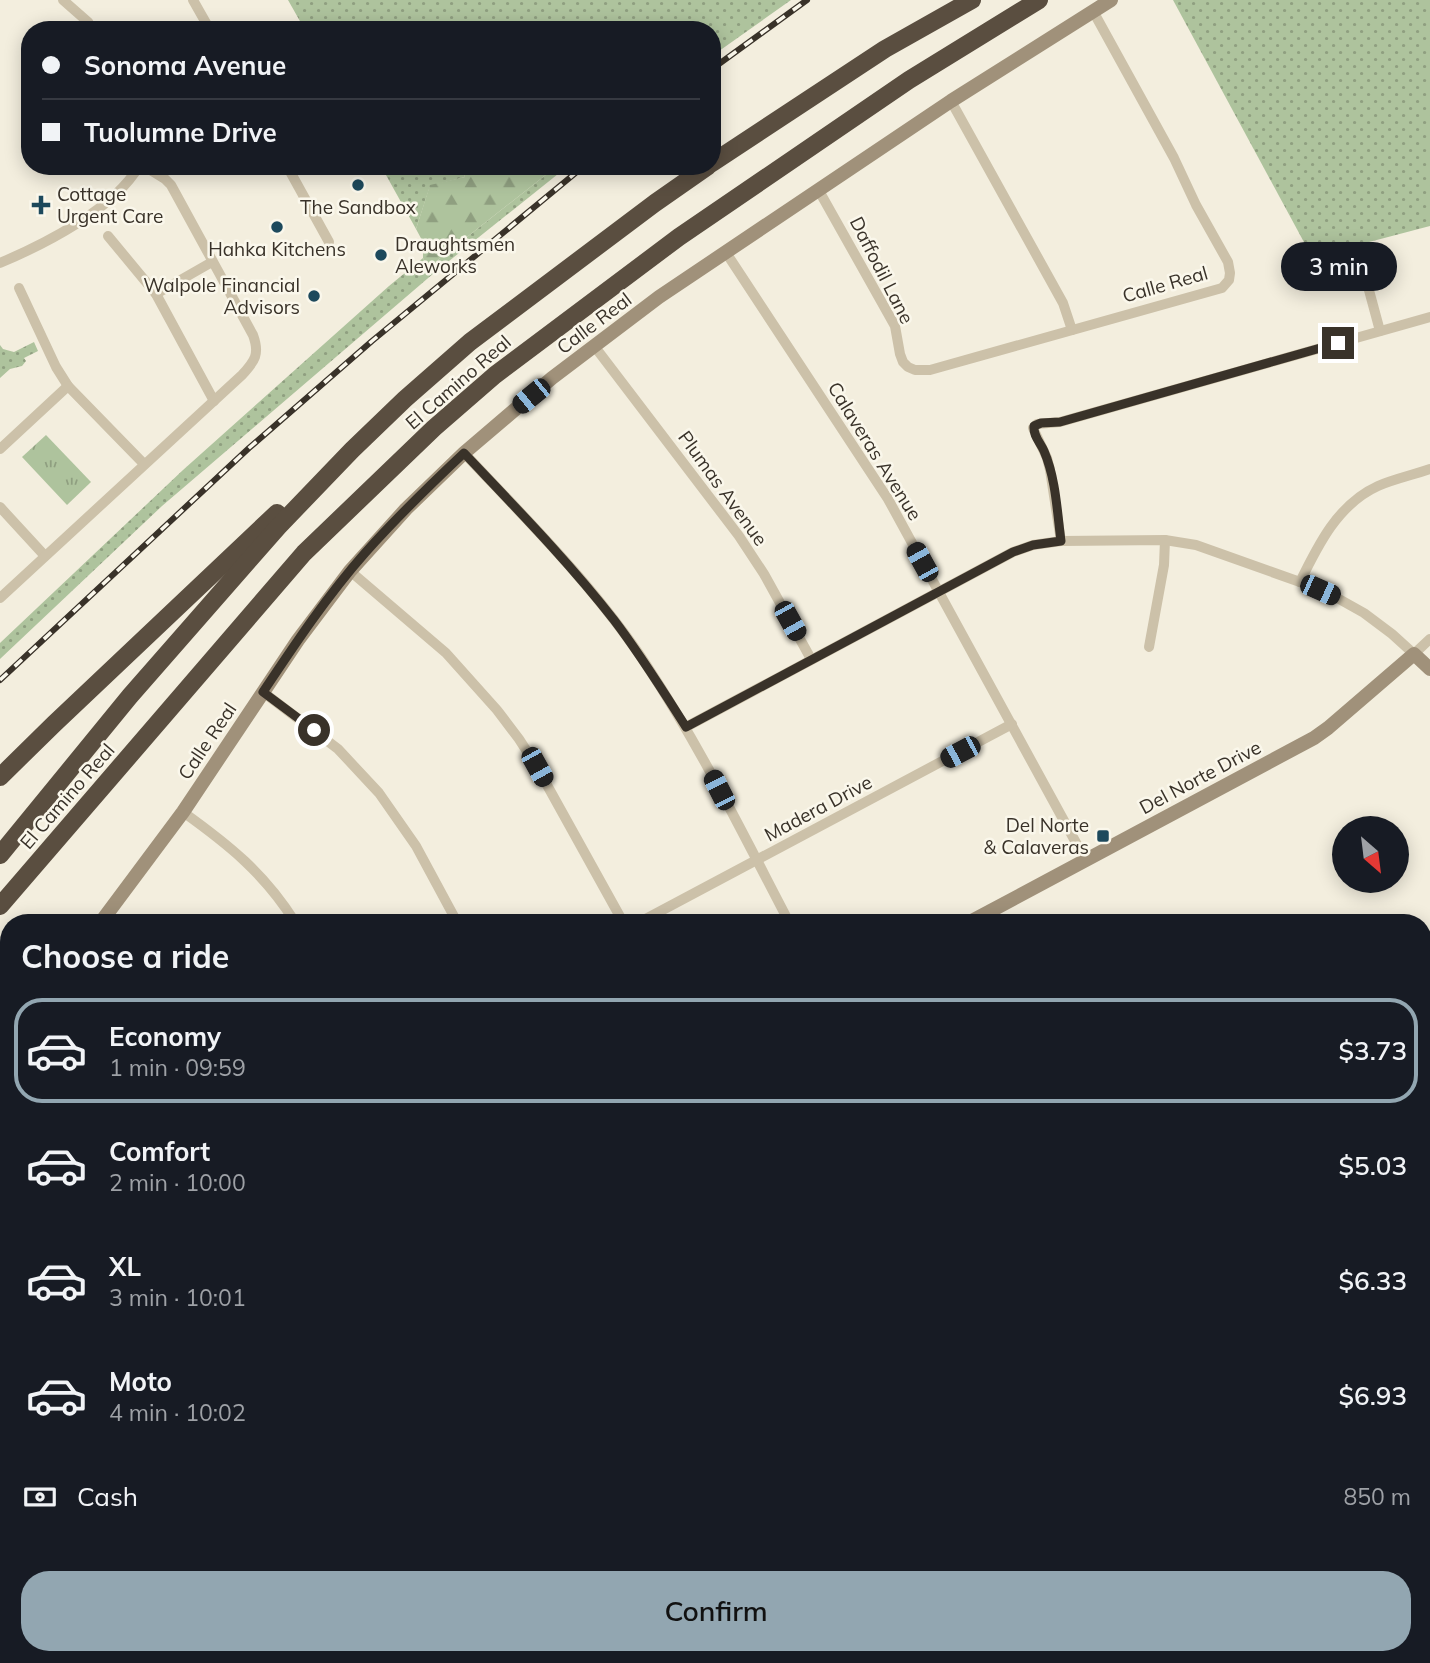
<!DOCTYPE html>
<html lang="en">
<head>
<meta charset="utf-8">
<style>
	body { margin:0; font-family:Mulish,sans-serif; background:#242831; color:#f1f3f6; height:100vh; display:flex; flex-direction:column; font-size:26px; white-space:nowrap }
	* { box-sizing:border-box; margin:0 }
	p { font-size:23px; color:#9ea1a6 }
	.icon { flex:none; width:38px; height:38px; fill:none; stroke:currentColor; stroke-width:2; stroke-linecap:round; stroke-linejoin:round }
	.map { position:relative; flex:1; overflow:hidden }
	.side { position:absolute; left:0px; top:914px; width:1432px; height:751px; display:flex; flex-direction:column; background:#171b24; border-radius:28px 28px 0 0; box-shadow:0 4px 18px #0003 }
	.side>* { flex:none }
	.top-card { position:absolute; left:21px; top:21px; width:700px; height:154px; border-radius:28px; box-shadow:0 4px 18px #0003; display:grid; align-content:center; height:154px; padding:0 21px; background:#171b24 }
	.needle { width:46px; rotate:152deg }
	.fabs { position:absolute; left:1332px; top:816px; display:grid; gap:14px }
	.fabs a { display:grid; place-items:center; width:77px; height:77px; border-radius:50%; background:#171b24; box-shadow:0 4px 18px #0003; font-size:35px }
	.end { position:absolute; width:32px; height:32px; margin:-16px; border:9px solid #393229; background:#fff; box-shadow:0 0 0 4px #fff }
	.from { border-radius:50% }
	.bubble { position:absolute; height:49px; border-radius:24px; background:#171b24; box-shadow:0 4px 18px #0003; font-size:23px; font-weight:600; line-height:49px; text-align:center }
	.car { position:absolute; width:21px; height:42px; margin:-21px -10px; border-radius:9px; box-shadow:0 0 5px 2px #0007; background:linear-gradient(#222 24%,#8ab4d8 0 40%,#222 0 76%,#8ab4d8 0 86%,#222 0) }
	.top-card b { display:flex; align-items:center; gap:24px; height:66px; font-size:26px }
	.top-card b+b { border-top:2px solid #363941 }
	.top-card i { width:18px; height:18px; background:#f1f3f6 }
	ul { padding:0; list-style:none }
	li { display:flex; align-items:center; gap:21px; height:105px; margin:0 14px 10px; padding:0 7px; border:4px solid transparent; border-radius:28px }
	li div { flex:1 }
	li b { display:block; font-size:26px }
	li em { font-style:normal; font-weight:600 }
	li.current { border-color:#92a6b1 }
	li>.icon { width:63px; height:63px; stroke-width:1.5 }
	h2 { padding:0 21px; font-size:32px; line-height:84px }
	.pay { display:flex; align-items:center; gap:18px; height:77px; padding:0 21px; font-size:26px }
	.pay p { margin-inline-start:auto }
	.action { display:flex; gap:14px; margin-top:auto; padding:14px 21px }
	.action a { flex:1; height:80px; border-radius:28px; background:#92a6b1; color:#111; font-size:28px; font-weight:600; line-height:80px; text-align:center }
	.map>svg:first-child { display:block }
	.grass { fill:url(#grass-dots) }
	.forest { fill:url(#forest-firs) }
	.park { fill:url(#park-tufts) }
	.pitch { fill:#aec39d }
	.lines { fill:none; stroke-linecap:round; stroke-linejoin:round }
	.stream { stroke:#7ca3b1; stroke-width:3.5 }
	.street { stroke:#ccc1a9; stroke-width:10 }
	.secondary { stroke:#a0917a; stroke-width:14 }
	.highway { stroke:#5a4e40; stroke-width:18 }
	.rail-casing { stroke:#393229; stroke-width:6 }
	.rail { stroke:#faf7eb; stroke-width:3.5; stroke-dasharray:10; stroke-linecap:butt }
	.route { stroke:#393229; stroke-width:9 }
	.poi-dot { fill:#1d495c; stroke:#faf7eb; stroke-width:2.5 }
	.labels { text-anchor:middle; stroke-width:5; stroke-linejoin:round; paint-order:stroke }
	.poi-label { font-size:19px; fill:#393229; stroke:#faf7eb; text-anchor:start }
	.street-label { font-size:19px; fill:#393229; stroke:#faf7eb }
</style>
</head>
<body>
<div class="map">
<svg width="1430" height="1663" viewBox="0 0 1430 1663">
	<defs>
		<pattern id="grass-dots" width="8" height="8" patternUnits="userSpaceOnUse" patternTransform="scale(1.75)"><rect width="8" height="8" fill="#aec39d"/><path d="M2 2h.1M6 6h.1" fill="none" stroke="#8f9f80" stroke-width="1.8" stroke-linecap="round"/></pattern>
		<pattern id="forest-firs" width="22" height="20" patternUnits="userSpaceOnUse" patternTransform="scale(1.75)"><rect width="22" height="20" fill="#aec39d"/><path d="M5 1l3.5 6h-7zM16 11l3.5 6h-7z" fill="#8f9f80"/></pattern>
		<pattern id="park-tufts" width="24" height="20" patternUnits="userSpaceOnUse" patternTransform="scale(1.75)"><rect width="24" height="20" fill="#aec39d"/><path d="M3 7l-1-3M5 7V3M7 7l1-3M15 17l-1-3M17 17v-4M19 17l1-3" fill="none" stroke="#8f9f80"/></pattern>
	</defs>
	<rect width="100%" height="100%" fill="#f3eede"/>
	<!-- grass -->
	<g class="grass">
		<path d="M288,0H791L712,56V30H305Z"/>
		<path d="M1173,0H1430V226L1312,257Z"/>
		<path d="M381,166H460L465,177L430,186L416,229Z"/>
		<path d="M557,166H568L434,273L162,506L0,659V643L183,470L389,286L423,258L426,264L434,263Z"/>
		<path d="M34,342L38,351L24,358L26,361L22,366L10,369L0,378V345L3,349L14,352Z"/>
		<path d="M0,1296L9,1302V1656H280L284,1663H0Z"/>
	</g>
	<!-- forest -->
	<g class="forest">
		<path d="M460,166H557L434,263L426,264L423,258V242L416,229L430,185L465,177Z"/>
		<path d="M559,1656H880L896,1663H569Z"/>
		<path d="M1163,1656H1224L1227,1659L1229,1663H1201L1192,1657L1190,1663H1169Z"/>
	</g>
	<!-- park -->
	<path class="park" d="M46,435L91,482L67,505L22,457Z"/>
	<!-- pitch -->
	<g class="pitch">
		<path d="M1423,1458L1430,1471V1639L1423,1642Z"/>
		<path d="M876,1656H1001L1005,1663H893Z"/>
		<path d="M1315,1656H1394L1378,1663H1351Z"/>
	</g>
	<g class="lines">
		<!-- stream -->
		<path class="stream" d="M657,1656L666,1663"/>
		<!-- street -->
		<g class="street">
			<path d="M63,0L88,22L93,30"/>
			<path d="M193,0L210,30"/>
			<path d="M951,101L1063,303L1072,330"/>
			<path d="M287,166L329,242"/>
			<path d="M818,189L895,326L900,354L903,362L908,367L915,370H930L1222,288L1229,280L1230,273L1228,262L1196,205L1174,158L1093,11"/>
			<path d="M108,236L156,294L214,401"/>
			<path d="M725,251L888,499L1086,861"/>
			<path d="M0,263C45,244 114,209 139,166"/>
			<path d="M1363,268L1380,331"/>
			<path d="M19,288L56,367L68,386L144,464"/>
			<path d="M156,294L212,262"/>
			<path d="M595,347L739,536L764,574L811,659"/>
			<path d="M0,449L68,386"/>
			<path d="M464,453C528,521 596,588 647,666C701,748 744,836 789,922"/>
			<path d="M0,507L45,556"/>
			<path d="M1061,541L1050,470L1047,458L1033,428L1037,424L1060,422L1430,317"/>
			<path d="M350,571L446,653L497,710L519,739L537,767L623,922"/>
			<path d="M1300,582C1318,545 1338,504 1378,486C1394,479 1413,475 1430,469"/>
			<path d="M0,598L242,375C255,361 260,354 253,335L171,185L165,179L144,166"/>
			<path d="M1149,647L1164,565L1165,540"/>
			<path d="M263,692L338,749L379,793L416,846L457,922"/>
			<path d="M686,727L1013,552L1033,545L1061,541L1165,540L1196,545L1300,582L1339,599L1364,613L1392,634L1414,654L1430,639"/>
			<path d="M183,812C229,845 264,873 295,922"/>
			<path d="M640,922L1012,724"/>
			<path d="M0,1159L9,1161"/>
		</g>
		<!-- secondary -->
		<g class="secondary">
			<path d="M101,922L183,812L298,640L350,571L406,509L464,453L552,378L659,297L951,101L1111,0"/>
			<path d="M970,922L1314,738L1328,728L1414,654L1430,669"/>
			<path d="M0,1063L9,1051"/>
			<path d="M0,1251L9,1259"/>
			<path d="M0,1286L9,1292"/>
			<path d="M544,1656L554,1663"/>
		</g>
		<!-- highway -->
		<g class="highway">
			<path d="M712,163L885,49L972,0"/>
			<path d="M0,777L54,724L277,513"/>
			<path d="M0,855L130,696L278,527L352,450L405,399L470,342L655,203L708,166"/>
			<path d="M0,906L304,553L434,428L495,375L679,237L909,80L1039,0"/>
		</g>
		<defs>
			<g id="rail">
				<path d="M712,69L807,0"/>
				<path d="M0,680L249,448L372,341L584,166"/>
			</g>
		</defs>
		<!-- rail casing -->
		<use href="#rail" class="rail-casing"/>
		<!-- rail -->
		<use href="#rail" class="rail"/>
	</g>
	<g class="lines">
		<!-- route -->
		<path class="route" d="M314,730L263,692C295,644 327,596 365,553C396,518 430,485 464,453C515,507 568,561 614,620C640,654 663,691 686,727L1013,552L1033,545L1061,541C1057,511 1056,479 1044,451C1040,442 1033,436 1034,426L1041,423L1060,422L1338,343"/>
	</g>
	<!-- markers -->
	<g class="poi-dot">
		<circle cx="358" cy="185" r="7"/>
		<path d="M37.5 194.5h7v7h7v7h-7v7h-7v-7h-7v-7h7z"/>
		<circle cx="277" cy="227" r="7"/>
		<circle cx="381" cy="255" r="7"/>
		<circle cx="314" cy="296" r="7"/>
		<rect x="1096" y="829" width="14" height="14" rx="3.5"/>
	</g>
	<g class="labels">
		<!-- poi labels -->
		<g class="poi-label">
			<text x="57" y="201">Cottage<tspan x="57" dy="22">Urgent Care</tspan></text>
			<text x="358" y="214" text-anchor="middle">The Sandbox</text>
			<text x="395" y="251">Draughtsmen<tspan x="395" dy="22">Aleworks</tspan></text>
			<text x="277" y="256" text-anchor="middle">Hahka Kitchens</text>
			<text x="300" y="292" text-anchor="end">Walpole Financial<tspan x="300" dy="22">Advisors</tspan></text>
			<text x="1089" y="832" text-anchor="end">Del Norte<tspan x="1089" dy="22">&amp; Calaveras</tspan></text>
		</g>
		<!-- street labels -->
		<g class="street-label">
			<text transform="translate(882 270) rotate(63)" y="7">Daffodil Lane</text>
			<text transform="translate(1165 284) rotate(-16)" y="7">Calle Real</text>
			<text transform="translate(594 323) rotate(-37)" y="7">Calle Real</text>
			<text transform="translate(458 382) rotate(-41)" y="7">El Camino Real</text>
			<text transform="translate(875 451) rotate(58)" y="7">Calaveras Avenue</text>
			<text transform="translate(723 488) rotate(54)" y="7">Plumas Avenue</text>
			<text transform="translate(207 741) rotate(-56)" y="7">Calle Real</text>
			<text transform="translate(1200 777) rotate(-28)" y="7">Del Norte Drive</text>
			<text transform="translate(67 796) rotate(-49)" y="7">El Camino Real</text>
			<text transform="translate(818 808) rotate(-28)" y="7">Madera Drive</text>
		</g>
	</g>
</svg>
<div class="fabs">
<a><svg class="needle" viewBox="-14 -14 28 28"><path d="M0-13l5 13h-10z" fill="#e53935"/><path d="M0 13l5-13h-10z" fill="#9ea1a6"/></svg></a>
</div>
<i class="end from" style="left:314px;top:730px"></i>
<i class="end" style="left:1338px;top:343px"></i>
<div class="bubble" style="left:1281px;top:242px;width:116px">3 min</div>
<i class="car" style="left:531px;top:396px;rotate:231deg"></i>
<i class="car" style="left:922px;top:562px;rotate:331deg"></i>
<i class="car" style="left:1320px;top:590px;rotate:114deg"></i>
<i class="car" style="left:790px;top:621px;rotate:151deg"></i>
<i class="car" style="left:960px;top:752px;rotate:242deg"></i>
<i class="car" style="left:537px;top:767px;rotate:151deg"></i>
<i class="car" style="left:719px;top:790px;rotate:333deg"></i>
<div class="top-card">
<b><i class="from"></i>Sonoma Avenue</b>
<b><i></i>Tuolumne Drive</b>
</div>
<section class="side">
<h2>Choose a ride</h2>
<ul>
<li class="current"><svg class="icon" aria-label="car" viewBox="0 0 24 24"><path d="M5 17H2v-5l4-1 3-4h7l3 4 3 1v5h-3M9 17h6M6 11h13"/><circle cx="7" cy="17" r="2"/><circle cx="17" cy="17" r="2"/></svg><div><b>Economy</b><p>1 min · 09:59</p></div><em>$3.73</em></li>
<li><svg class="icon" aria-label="car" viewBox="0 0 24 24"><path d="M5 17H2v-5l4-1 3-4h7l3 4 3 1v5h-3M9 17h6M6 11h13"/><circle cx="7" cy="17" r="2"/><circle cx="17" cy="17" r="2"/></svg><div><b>Comfort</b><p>2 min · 10:00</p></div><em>$5.03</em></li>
<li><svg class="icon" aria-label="car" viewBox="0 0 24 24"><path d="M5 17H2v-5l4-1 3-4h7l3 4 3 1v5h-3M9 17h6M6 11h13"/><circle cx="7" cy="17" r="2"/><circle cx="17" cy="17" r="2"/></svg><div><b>XL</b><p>3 min · 10:01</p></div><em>$6.33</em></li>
<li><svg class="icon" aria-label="car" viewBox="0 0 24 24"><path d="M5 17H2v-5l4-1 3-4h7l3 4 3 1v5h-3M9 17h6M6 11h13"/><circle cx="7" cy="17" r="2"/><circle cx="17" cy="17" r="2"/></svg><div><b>Moto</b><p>4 min · 10:02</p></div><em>$6.93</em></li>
</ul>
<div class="pay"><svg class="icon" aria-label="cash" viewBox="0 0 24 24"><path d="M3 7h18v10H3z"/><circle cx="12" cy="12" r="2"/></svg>Cash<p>850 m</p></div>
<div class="action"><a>Confirm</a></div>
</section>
</div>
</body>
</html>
